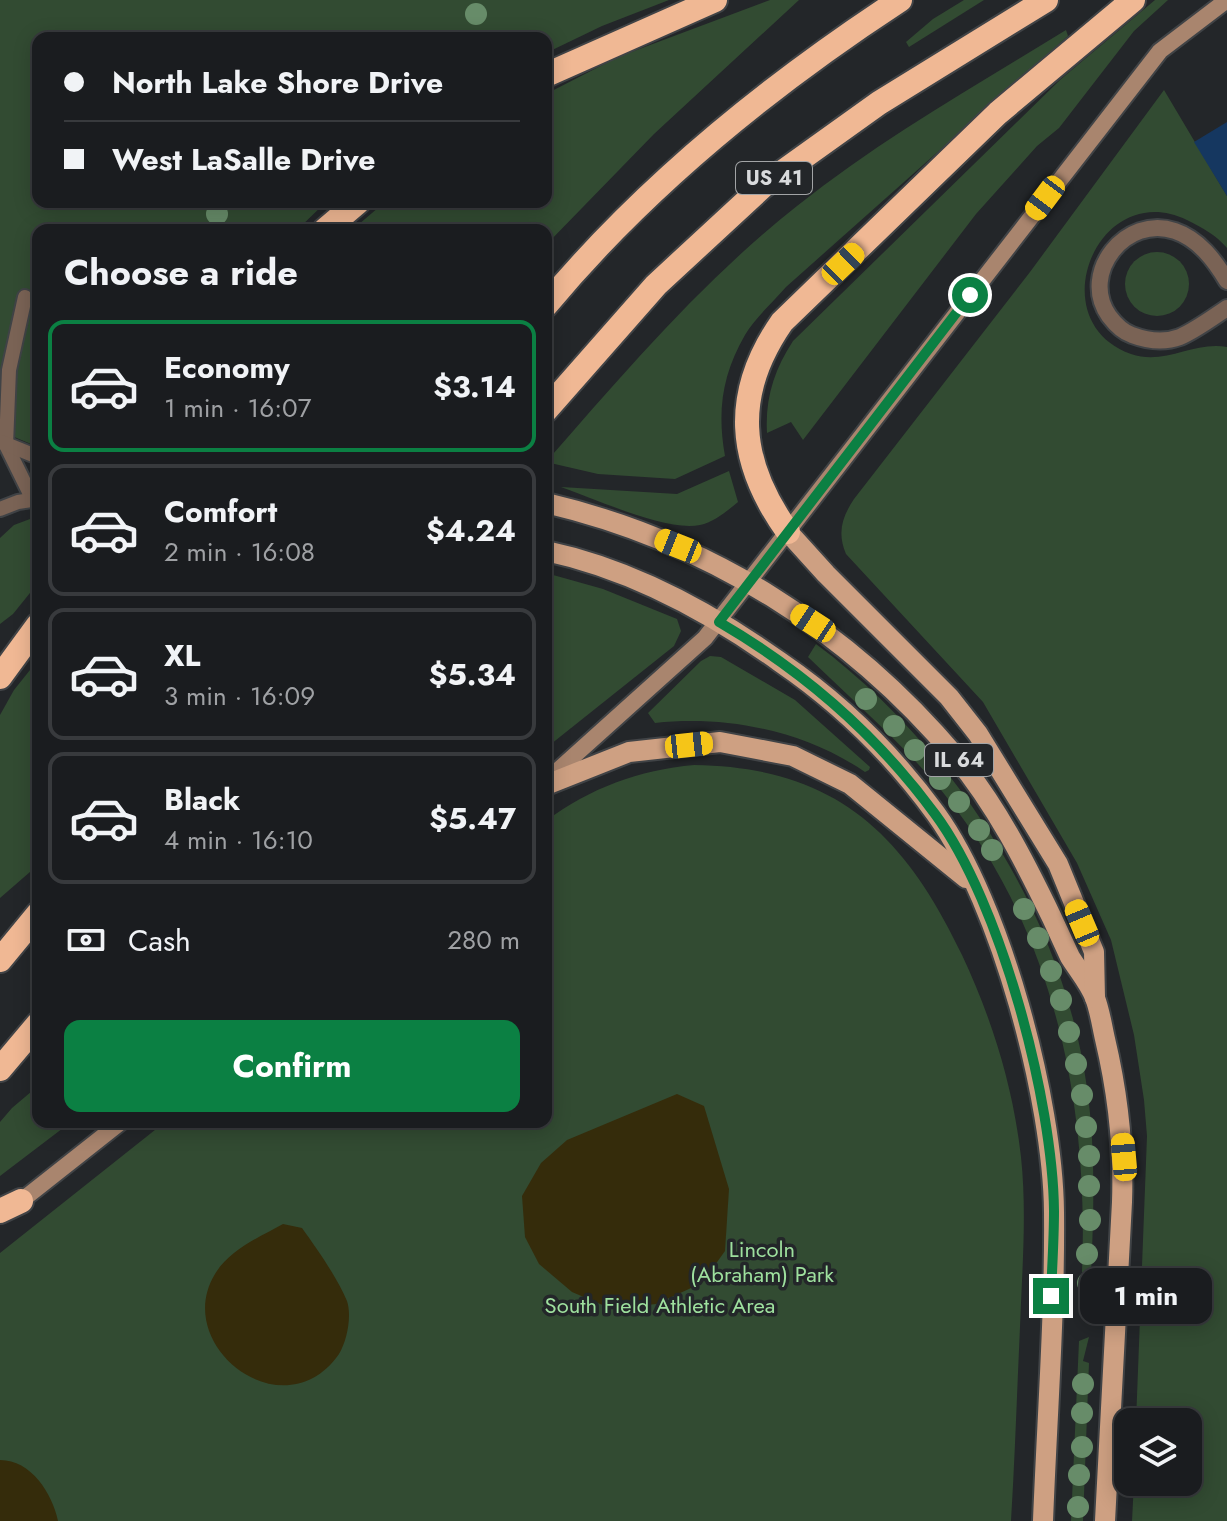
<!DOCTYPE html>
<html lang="en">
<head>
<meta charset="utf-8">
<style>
	body { margin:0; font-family:Jost,sans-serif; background:#27292c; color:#f1f3f6; height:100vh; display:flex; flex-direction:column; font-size:30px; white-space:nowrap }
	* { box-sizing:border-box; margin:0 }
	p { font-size:26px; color:#9fa1a4 }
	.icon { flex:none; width:44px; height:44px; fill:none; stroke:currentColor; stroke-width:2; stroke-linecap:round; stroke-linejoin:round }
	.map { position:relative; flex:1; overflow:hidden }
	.drawer { position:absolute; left:32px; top:224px; width:520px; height:904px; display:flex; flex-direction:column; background:#1a1c1f; border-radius:16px; box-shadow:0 4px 20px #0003,0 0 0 2px #383a3d }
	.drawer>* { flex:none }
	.hud { position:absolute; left:32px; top:32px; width:520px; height:176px; border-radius:16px; box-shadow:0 4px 20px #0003,0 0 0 2px #383a3d; display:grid; align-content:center; height:176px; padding:0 32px; background:#1a1c1f }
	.controls { position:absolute; left:1114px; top:1408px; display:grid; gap:16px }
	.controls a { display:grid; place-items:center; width:88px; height:88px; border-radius:16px; background:#1a1c1f; box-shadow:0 4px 20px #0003,0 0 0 2px #383a3d; font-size:40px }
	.end { position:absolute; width:36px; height:36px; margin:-18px; border:10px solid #0b8043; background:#fff; box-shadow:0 0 0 4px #fff }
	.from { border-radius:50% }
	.bubble { position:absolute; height:56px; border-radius:16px; background:#1a1c1f; box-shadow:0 4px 20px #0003,0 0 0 2px #383a3d; font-size:26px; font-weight:700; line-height:56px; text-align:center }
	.car { position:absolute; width:24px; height:48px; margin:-24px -12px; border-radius:10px; box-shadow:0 0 6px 2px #0007; background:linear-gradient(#f5c518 24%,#345 0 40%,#f5c518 0 76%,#345 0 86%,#f5c518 0) }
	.hud b { display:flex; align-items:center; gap:28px; height:76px; font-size:30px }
	.hud b+b { border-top:2px solid #383a3d }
	.hud i { width:20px; height:20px; background:#f1f3f6 }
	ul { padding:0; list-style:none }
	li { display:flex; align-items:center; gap:24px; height:132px; margin:0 16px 12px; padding:0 16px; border:4px solid #383a3d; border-radius:16px }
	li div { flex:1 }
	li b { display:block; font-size:30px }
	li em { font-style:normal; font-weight:700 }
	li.active { border-color:#0b8043 }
	li>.icon { width:72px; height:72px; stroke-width:1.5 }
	h2 { padding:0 32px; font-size:36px; line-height:96px }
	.pay { display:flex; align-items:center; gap:20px; height:88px; padding:0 32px; font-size:30px }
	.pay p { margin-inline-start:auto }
	.primary-button { display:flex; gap:16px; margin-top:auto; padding:16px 32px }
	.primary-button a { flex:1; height:92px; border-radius:16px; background:#0b8043; color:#fff; font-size:32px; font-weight:700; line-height:92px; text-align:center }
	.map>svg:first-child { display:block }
	.green { fill:#324b32 }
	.sand { fill:#352c0b }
	.building { fill:#153760 }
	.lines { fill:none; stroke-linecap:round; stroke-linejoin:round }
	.lane-casing { stroke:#404346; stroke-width:18 }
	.street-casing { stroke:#404346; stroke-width:20 }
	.secondary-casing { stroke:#404346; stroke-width:20 }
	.primary-casing { stroke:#404346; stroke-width:24 }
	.highway-casing { stroke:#404346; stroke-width:28 }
	.lane { stroke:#7a6355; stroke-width:14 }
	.street { stroke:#7a6355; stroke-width:16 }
	.secondary { stroke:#a9856e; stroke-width:16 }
	.primary { stroke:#cea082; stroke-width:20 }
	.highway { stroke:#f0b894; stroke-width:24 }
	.tree { fill:#678c69 }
	.route { stroke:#0b8043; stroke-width:10 }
	.labels { text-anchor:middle; stroke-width:7; stroke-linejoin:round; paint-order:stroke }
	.shield { fill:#232629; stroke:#a2a4a6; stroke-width:2 }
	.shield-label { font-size:20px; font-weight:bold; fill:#d8dadc }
	.park-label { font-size:22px; fill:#9ee09e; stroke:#232629 }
</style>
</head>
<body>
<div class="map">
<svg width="1227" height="1521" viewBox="0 0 1227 1521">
	<rect width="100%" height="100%" fill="#232629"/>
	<!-- green -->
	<g class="green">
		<path d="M0,0H669L602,26L546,53V38H38V202H326L297,230H38V447L0,431Z"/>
		<path d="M770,0H799L654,134L546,245V230H352L385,202H546V94L618,57Z"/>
		<path d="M964,0H984L909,47L906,42L933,19Z"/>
		<path d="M1155,0H1168L1134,31L1059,128L1037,146L976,214L803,440L791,422L767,433C765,399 774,370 793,341L1061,79Z"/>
		<path d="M1066,30L1068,36L786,287C773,302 755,318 745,335C722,375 717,411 725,456L675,479L598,474L546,462C625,372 702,281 797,206C881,139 975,86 1066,30Z"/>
		<path d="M1164,90L1227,196V248C1216,235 1203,228 1187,220C1098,177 1039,321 1131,354C1165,366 1193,341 1227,347V1521H1132L1134,1482H1188V1422H1136L1147,1136L1144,1100L1134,1035L1111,940L1077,863L983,702L846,554C837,533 842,517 854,499L1030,272Z"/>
		<circle cx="1157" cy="284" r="32"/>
		<path d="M729,471L738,502C727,511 714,522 700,525C666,532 596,499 561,487L677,494Z"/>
		<path d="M38,516V583L13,614L0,624V538L14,525Z"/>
		<path d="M546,573L603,589L677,619L681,631L674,646L546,748Z"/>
		<path d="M816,644C953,746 1064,917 1087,1088C1097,1158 1093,1228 1090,1299L1081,1303L1087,1274L1082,1272C1089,1100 1053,926 941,790C901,742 853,701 808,657Z"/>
		<path d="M710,656L721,657L795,700L870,767L869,770L865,772C805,731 727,715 655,723L648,713L701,661Z"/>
		<path d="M38,660V865L0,898V715L14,690Z"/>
		<path d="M694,765C835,767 904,833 962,955C992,1019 1013,1086 1021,1157C1027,1213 1022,1271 1020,1327C1017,1392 1015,1456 1011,1521H0V1253L165,1122H546V821C590,788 639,770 694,765Z"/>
		<path d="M38,1086V1122H71L0,1176V1122L12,1108Z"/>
		<path d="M1089,1337L1083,1361L1089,1363L1083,1521H1071L1079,1341Z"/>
	</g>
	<!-- sand -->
	<g class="sand">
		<path d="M677,1094L704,1106L729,1189L725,1251L702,1283L656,1304L612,1309L572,1292L539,1264L525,1237L522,1196L541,1163L567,1140Z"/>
		<path d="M283,1224L302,1228C317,1249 337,1277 347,1301C352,1316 347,1341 339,1354C284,1433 171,1346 215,1274C230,1249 260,1237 283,1224Z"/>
		<path d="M0,1460C31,1460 52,1493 58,1521H0Z"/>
	</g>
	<!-- building -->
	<path class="building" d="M1227,122V196L1194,142Z"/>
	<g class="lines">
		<defs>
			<g id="lane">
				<path d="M25,297L9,370L6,445L32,498"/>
				<path d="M1,442L38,457"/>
				<path d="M0,509L18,502L38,499"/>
			</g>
			<path id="street" d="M1227,281C1215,261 1199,239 1175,231C1126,214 1079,273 1109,316C1115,324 1123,332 1132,335C1148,341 1164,343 1180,337C1196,330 1212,318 1227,308"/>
			<g id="secondary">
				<path d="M546,781L705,638L1160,51L1227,0"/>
				<path d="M21,1201L121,1122"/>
			</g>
			<g id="primary">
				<path d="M546,503C708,541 849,630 956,757C996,805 1025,862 1052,918C1058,931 1064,944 1070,957C1078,970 1090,984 1095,998C1100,1011 1102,1026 1105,1039C1118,1094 1124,1146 1122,1202L1105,1521"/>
				<path d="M788,532L826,574L949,697L978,734L1058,864L1094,952L1095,998"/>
				<path d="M546,551C631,569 710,612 780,662C840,703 893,755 936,814C1001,904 1053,1101 1054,1212C1055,1314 1047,1418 1043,1521"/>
				<path d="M546,785L629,752L720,742L793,756L850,784L966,878"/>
			</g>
			<g id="highway">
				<path d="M546,75L715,0"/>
				<path d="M325,230L358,202"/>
				<path d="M546,305C646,185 770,85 900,0"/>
				<path d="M546,410L656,285L763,186L879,103L1046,0"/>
				<path d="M788,532C737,461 732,394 782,322L998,113L1133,0"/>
				<path d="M0,677L38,625"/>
				<path d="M0,960L38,914"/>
				<path d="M0,1069L38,1024"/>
				<path d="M0,1211L21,1201"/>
			</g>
		</defs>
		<!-- lane casing -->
		<use href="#lane" class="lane-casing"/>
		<!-- street casing -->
		<use href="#street" class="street-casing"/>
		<!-- secondary casing -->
		<use href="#secondary" class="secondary-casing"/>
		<!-- primary casing -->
		<use href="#primary" class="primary-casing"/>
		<!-- highway casing -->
		<use href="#highway" class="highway-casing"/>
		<!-- lane -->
		<use href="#lane" class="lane"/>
		<!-- street -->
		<use href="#street" class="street"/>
		<!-- secondary -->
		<use href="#secondary" class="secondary"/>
		<!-- primary -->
		<use href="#primary" class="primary"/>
		<!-- highway -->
		<use href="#highway" class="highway"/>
	</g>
	<!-- trees -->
	<g class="tree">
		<circle cx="476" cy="14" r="11"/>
		<circle cx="217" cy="214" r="11"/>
		<circle cx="866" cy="699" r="11"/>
		<circle cx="894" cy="726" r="11"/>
		<circle cx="915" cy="750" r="11"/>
		<circle cx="940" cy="779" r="11"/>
		<circle cx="959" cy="802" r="11"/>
		<circle cx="979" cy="830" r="11"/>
		<circle cx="992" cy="850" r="11"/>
		<circle cx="1024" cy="909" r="11"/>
		<circle cx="1038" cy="938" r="11"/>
		<circle cx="1051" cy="971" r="11"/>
		<circle cx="1061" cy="1000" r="11"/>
		<circle cx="1069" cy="1032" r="11"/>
		<circle cx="1076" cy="1064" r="11"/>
		<circle cx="1082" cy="1095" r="11"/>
		<circle cx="1086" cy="1127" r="11"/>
		<circle cx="1089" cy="1156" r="11"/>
		<circle cx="1089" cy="1186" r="11"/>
		<circle cx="1090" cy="1220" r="11"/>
		<circle cx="1087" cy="1254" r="11"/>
		<circle cx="1088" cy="1283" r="11"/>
		<circle cx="1083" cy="1384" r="11"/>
		<circle cx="1082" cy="1413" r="11"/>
		<circle cx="1082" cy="1447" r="11"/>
		<circle cx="1079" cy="1475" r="11"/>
		<circle cx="1078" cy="1507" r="11"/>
	</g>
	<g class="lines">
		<!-- route -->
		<path class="route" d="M970,295L719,622C803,671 877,735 935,814C1001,903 1053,1101 1054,1211C1054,1239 1052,1268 1051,1296"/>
	</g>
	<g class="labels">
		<!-- shield labels -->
		<g class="shield">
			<rect x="736" y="162" width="76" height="32" rx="6"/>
			<rect x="925" y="744" width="68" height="32" rx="6"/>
		</g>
		<g class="shield-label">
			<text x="774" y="185">US 41</text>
			<text x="959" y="767">IL 64</text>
		</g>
		<!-- park labels -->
		<g class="park-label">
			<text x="762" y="1257">Lincoln<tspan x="762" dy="25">(Abraham) Park</tspan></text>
			<text x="660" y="1313">South Field Athletic Area</text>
		</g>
	</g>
</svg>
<div class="controls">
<a><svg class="icon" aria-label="layers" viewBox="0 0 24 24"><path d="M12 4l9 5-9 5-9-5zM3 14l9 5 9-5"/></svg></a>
</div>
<i class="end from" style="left:970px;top:295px"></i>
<i class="end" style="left:1051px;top:1296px"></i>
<div class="bubble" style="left:1080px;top:1268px;width:132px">1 min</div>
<i class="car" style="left:1045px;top:198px;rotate:217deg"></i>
<i class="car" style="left:843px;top:264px;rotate:46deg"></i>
<i class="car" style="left:678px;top:546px;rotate:292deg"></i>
<i class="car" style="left:813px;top:623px;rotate:303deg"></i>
<i class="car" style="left:689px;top:745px;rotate:84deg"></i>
<i class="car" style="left:1082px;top:923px;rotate:337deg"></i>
<i class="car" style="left:1124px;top:1157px;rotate:355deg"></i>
<div class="hud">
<b><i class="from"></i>North Lake Shore Drive</b>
<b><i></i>West LaSalle Drive</b>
</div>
<section class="drawer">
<h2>Choose a ride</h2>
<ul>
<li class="active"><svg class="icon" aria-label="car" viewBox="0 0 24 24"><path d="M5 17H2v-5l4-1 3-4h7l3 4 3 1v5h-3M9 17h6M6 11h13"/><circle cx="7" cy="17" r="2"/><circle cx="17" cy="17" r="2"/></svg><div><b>Economy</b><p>1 min · 16:07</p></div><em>$3.14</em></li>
<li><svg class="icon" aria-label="car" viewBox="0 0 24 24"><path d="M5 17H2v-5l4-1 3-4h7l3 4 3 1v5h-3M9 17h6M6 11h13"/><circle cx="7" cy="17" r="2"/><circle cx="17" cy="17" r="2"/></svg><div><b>Comfort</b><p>2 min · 16:08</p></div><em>$4.24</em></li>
<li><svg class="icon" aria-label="car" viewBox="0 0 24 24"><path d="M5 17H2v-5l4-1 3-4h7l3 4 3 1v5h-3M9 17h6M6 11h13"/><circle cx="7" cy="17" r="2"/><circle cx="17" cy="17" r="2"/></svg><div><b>XL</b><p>3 min · 16:09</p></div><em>$5.34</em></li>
<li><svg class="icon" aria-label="car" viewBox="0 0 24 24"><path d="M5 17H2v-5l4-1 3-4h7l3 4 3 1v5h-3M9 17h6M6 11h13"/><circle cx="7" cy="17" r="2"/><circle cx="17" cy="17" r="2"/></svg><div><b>Black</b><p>4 min · 16:10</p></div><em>$5.47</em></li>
</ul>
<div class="pay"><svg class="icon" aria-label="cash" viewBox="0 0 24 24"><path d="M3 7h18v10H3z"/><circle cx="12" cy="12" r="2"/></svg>Cash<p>280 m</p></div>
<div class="primary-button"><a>Confirm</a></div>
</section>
</div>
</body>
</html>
